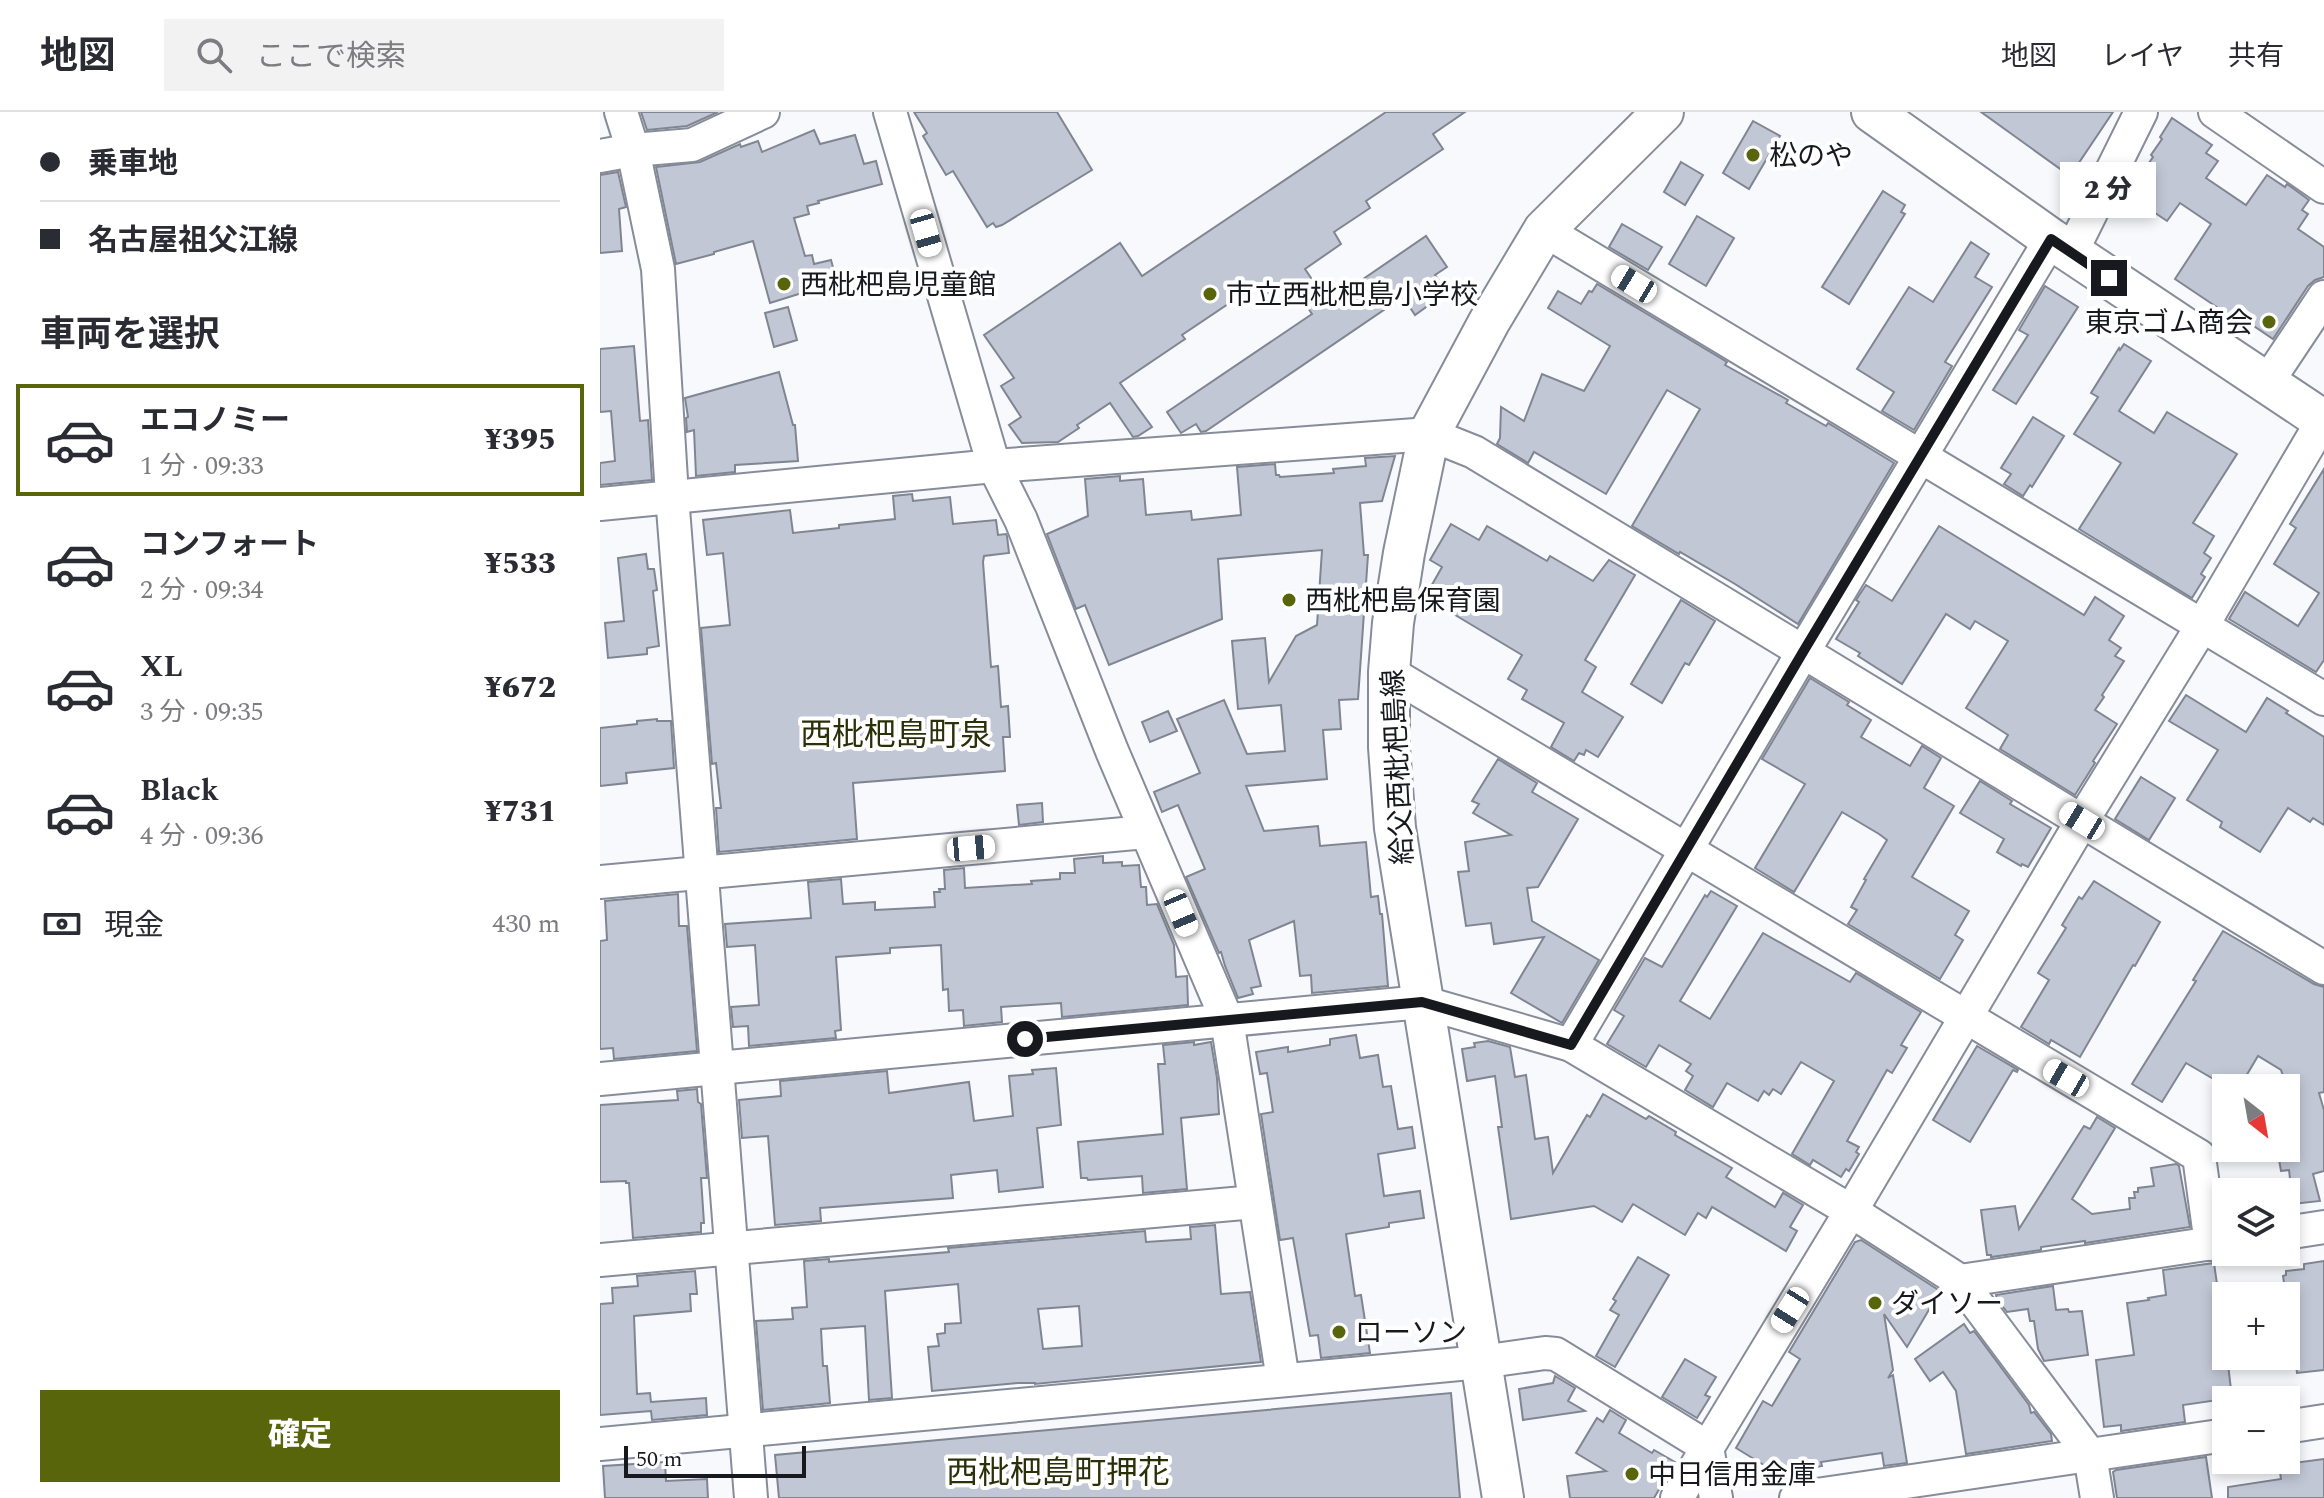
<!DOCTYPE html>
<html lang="ja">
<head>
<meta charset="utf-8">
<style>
	body { margin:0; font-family:Spectral,"Noto Sans JP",serif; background:#f2f2f3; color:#2b2b33; height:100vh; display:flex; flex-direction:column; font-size:30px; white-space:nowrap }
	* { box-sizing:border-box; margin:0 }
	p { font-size:26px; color:#7c7c81 }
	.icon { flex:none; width:44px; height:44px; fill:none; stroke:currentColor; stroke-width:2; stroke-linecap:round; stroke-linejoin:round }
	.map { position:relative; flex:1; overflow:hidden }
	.side { display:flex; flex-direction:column; background:#fff; width:600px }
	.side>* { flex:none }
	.guide { display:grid; align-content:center; height:176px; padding:0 40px; background:#fff }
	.needle { width:52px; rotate:149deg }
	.buttons { position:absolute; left:1612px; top:962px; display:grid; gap:16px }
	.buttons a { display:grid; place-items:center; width:88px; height:88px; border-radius:0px; background:#fff; box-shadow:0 4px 12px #0003; font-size:40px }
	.scale { position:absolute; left:24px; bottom:20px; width:182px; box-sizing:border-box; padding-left:8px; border:4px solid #17191e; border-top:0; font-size:22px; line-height:28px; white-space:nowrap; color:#17191e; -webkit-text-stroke:6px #fff; paint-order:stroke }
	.end { position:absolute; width:36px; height:36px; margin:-18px; border:10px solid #17191e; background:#fff; box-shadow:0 0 0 4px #fff }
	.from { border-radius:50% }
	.bubble { position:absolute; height:56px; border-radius:0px; background:#fff; box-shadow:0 4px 12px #0003; font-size:26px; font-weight:800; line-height:56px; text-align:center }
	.car { position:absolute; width:24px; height:48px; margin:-24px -12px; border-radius:10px; box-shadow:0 0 6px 2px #0007; background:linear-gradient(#fff 24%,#345 0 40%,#fff 0 76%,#345 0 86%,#fff 0) }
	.guide b { display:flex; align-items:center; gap:28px; height:76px; font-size:30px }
	.guide b+b { border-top:2px solid #e1e1e2 }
	.guide i { width:20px; height:20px; background:#2b2b33 }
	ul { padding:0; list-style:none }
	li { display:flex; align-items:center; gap:24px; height:112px; margin:0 16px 12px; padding:0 24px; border:4px solid transparent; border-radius:0px }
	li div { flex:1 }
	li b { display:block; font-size:30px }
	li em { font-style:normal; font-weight:800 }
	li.on { border-color:#58650b }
	li>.icon { width:72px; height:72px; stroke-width:1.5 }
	h2 { padding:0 40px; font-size:36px; line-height:96px }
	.pay { display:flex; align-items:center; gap:20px; height:88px; padding:0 40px; font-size:30px }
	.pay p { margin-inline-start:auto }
	.primary-button { display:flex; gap:16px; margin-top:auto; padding:16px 40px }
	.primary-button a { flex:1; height:92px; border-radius:0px; background:#58650b; color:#fff; font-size:32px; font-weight:800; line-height:92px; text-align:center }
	header { display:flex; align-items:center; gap:48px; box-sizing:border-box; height:112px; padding:0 40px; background:#fff; border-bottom:2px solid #e1e1e2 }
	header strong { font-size:38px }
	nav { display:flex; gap:44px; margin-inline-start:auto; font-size:28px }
	.search { width:560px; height:72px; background:#f2f2f3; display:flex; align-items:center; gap:20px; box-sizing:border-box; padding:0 28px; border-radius:0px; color:#7c7c81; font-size:30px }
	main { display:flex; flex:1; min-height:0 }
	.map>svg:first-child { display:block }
	.building { fill:#c2c7d6; stroke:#808592; stroke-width:2; fill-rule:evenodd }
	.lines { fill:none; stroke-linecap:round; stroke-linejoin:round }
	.minor-casing { stroke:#878c9a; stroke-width:36 }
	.major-casing { stroke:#878c9a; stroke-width:44 }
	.minor { stroke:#fff; stroke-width:32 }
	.major { stroke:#fff; stroke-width:40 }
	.route { stroke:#17191e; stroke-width:10 }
	.poi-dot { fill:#58650b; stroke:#fff; stroke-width:3 }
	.labels { text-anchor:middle; stroke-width:8; stroke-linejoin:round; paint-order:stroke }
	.poi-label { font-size:28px; fill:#17191e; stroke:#fff; text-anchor:start }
	.street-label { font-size:28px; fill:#17191e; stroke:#fff }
	.quarter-label { font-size:32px; fill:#2a3109; stroke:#fff }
</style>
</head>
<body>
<header>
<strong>地図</strong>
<div class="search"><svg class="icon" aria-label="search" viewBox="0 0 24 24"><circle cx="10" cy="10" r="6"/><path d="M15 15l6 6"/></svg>ここで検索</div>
<nav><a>地図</a><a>レイヤ</a><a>共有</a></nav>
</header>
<main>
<section class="side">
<div class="guide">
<b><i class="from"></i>乗車地</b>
<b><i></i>名古屋祖父江線</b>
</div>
<h2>車両を選択</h2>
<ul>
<li class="on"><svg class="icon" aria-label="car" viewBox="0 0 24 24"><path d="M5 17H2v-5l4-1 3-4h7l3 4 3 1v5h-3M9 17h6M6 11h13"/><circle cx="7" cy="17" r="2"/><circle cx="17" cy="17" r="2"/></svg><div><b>エコノミー</b><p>1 分 · 09:33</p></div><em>¥395</em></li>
<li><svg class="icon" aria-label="car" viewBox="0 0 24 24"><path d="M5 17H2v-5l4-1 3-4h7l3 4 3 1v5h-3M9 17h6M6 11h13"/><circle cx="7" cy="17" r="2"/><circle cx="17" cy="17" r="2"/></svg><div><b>コンフォート</b><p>2 分 · 09:34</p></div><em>¥533</em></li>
<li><svg class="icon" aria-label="car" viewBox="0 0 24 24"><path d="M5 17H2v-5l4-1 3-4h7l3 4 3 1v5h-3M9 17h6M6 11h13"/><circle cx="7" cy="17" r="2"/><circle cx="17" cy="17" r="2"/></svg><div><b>XL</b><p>3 分 · 09:35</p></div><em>¥672</em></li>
<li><svg class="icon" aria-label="car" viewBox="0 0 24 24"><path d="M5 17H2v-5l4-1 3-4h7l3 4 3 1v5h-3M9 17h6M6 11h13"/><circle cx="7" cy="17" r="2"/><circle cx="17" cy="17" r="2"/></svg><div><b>Black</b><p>4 分 · 09:36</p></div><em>¥731</em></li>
</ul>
<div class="pay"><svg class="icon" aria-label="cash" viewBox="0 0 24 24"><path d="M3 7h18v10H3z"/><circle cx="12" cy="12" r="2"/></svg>現金<p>430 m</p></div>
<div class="primary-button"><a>確定</a></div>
</section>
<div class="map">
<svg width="1724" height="1386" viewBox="0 0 1724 1386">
	<rect width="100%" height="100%" fill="#f8f9fc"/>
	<!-- building -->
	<g class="building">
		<path d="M41,0H118L87,14L47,18Z"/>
		<path d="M314,0H457L492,58L402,113L396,115L393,111L387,115L353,59L346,63L323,24L327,21Z"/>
		<path d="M786,0H865L833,22L843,37L766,89L770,96L734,120L741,132L705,157L728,191L826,124L847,155L835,163L847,180L815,203L803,185L606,319L601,320L596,312L581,321L567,300L712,202L689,168L662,185L655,174L582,223L585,227L520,271L552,315L538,324L533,325L510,291L477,313L479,316L458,330L422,331L409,313L421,305L401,274L414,266L384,223L520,131L542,164Z"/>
		<path d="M1381,0H1513L1470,64Z"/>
		<path d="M1572,6L1612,33L1606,41L1618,49L1606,66L1646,93L1667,63L1685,75L1687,72L1709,88L1702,98L1708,102L1698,117L1724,135V165L1715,168L1708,174L1673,227L1642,206L1639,210L1575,167L1611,112L1580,91L1567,109L1530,84L1541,66L1539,65L1553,45L1551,43L1562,27L1560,25Z"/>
		<path d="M1153,9L1180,24L1149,77L1123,61Z"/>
		<path d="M214,18L220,32L255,23L264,52L276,49L282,72L218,89L219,91L207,94L209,102L194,106L205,144L212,143L214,152L231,148L237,170L170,191L153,129L114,140V142L76,152L56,55L100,50L140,32L141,35L158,29L162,40Z"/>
		<path d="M1081,50L1103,63L1085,93L1064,80Z"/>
		<path d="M18,60L26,95L19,97L22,139L0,141V63Z"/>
		<path d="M1283,79L1305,93L1301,100L1305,102L1249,192L1222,175Z"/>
		<path d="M1097,104L1134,126L1106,174L1069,152Z"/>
		<path d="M1022,112L1062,135L1048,158L1009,135Z"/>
		<path d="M1371,130L1389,142L1375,165L1392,175L1345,250L1352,254L1314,318L1282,299L1294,280L1257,257L1309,175L1333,190Z"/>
		<path d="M997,172L1127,250L1125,253L1188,288L1186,291L1226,314L1228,311L1294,351L1198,512L1135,472L1080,440L1079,442L1032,414L1100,297L1067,278L1006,382L934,340L928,351L897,332L900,326L901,295L924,309L942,262L984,279L1010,234L948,196L958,179L981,192L989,179L992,180Z"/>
		<path d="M1445,174L1478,195L1416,292L1393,278L1428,223L1419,218Z"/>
		<path d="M188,195L197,228L174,235L165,201Z"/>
		<path d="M1524,232L1551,249L1519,299L1554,321L1567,300L1637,342L1593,411L1614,424L1604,441L1611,446L1601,462L1605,465L1592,486L1479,417L1521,351L1474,322L1498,285L1491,281L1519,236L1520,238Z"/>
		<path d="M34,234L40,309L48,308L52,368L0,373V351L15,349L11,299L0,300V237Z"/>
		<path d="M179,260L193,313H195L198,349L135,353V360L96,364L94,318L87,320L86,306L88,305L85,286Z"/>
		<path d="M1433,305L1464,324L1432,375L1430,373L1423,384L1404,372L1411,362L1401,356Z"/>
		<path d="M795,344L782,389L760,391L764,443H768L758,587L739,588L741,617L723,618L727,667L646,674L664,719L718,714L720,734L766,730L771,785L778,784L780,802H782L788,874L712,881L711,863L700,864L694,809L649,828L661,874L651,876L653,882L638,886L625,854L621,840L619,841L586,765L605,757L578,693L562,700L554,680L600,661L577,607L624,588L647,642L685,639L681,593L638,597L632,529L665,526L669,570L696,524L717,513L722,438L618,447L622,507L509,553L485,493L476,497L447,422L488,404L485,367L520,364V369L543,367L546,403L591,399L592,408L641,403L637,355L675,352L676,363H679L680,365L734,361L733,357L766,354L765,346Z"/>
		<path d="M1724,357V548L1716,560L1629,507L1645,480L1698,514L1719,481L1674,452L1696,416L1690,412Z"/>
		<path d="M312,382L313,389L350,385L353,412L396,408L398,423L406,422L407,424L409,441L384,444L383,450L391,555L398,554L401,595L408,594L410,625H403L405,659L253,671L257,727L119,740L116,696H121L116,651L112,652L101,516L130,513L123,441L107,443L103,408L190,398L193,421L239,416V413L295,407L293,384Z"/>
		<path d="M851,412L879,428L887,414L947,449L950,444L993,469L1009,448L1035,463L985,548L996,555L982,580L1023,605L998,645L986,638L984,643L979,641L974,649L951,635L964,611L922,587L927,578L908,567L922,543L825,485L842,455L830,448Z"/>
		<path d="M1339,414L1484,503L1495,485L1524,504L1509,528L1521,536L1515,544L1524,549L1502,583L1504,585L1495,598L1517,612L1493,649L1495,651L1475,683L1400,637L1408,623L1366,596L1408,529L1375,509L1370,517L1346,502L1302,572L1258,544L1260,541L1236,527L1259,490L1256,488L1266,473L1292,489Z"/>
		<path d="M46,442L48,457H54L57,478L53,479L59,534L47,536V542L8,546L5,511L24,509L18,446Z"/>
		<path d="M1081,488L1115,509L1089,553L1085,551L1062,591L1031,572Z"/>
		<path d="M1210,566L1249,590L1247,593L1271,608L1261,625L1310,654L1322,634L1341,646L1324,676L1354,694L1312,765L1369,799L1355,823L1363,828L1340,867L1248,812L1257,798L1251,795L1266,768L1264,767L1287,728L1279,722L1242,700L1194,780L1155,756L1205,672L1162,647Z"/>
		<path d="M1586,583L1646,620L1667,586L1688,599L1686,601L1724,625V713L1713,706L1710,710L1688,696L1660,740L1620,715L1622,710L1587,688L1618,638L1569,609Z"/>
		<path d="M568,599L577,619L550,630L542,610Z"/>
		<path d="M57,607V609H71L74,656L26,661L27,671L0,674V616L37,612V609Z"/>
		<path d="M898,647L937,671L932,680L978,707L938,775L927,776L932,809L999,848L962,911L911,881L944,825L894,832L891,811L866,814L858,760L869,759L865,730L911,723L873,701L879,692L872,689Z"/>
		<path d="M1541,665L1575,686L1549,728L1515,707Z"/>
		<path d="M1380,669L1412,689L1410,692L1451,716L1428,755L1422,752L1421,754L1397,740L1404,727L1360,701Z"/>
		<path d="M442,691L443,710L419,713L417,693Z"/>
		<path d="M503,744V751L522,750V754L539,753L541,775H546L547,793L557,792L574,833L576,865L587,864L588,893L462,905L461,891L401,895L402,910L364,914L363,898L349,899L348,877L343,878L341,833L290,836V841L236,845L241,918L235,919L236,926L149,934L148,914L133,915L131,895L159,893L155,833L127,835L125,812L211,806L208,770L241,767L243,792L275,790V798L335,795L334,780H340L339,777H345L344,758L364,756L365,776L432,772L431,769L460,767V761H475L474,747Z"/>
		<path d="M1494,769L1560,810L1535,854L1533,853L1480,945L1451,928L1449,932L1421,915L1449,868L1438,861L1466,816L1462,813L1479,785L1482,787Z"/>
		<path d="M1111,779L1137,794L1080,889L1110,907L1163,821L1250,870L1256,861L1321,900L1301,933L1307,936L1292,961L1287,958L1247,1029L1259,1035L1256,1040L1259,1042L1249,1059L1246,1057L1241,1065L1213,1048L1210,1053L1192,1042L1234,969L1201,950L1181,982L1173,977L1169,983L1164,979L1158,989L1127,971L1113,995L1085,978L1093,964L1086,959L1091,952L1059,933L1046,955L1007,932L1024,904L1014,898L1045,846L1062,855L1105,783L1107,785Z"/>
		<path d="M78,782L79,814H87L97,939L14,947L13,936L0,937V829L7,828L5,789Z"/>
		<path d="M1623,819L1714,872L1724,875V980L1719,981L1724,998V1059L1713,1062L1720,1089L1693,1092L1689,1058L1681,1059L1677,1036H1686V994L1693,993L1681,958L1658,944L1639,976H1629L1586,951L1562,990L1532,972L1596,869L1593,868Z"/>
		<path d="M756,923L760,946L778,943L783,975L791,974L798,1017L812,1015L815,1036L778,1042L784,1084L820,1079L824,1106L789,1111V1115L746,1122L755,1184L761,1183L770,1241L721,1246L718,1223L710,1224L693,1126L680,1128L661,1002L673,1000L667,961L660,962L656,940L688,935V940L730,933V927Z"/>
		<path d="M888,929L910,935L915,965L926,963L935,1027L948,1025L953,1061L987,1003L990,1005L1003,982L1046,1007L1049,1004L1076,1020L1075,1023L1132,1056L1126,1065L1175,1095L1183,1081L1203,1093L1190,1115L1197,1119L1186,1139L1112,1095L1106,1106L1098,1101L1085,1123L1033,1092L1022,1110L994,1094L911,1107L898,1015H902L895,964L867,969L862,937L875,935L874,931Z"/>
		<path d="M594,930V933L611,930L617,966L619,1002L581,1006L587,1077L543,1081L542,1064L488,1068L487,1066H481L478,1030L563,1022L558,952H565L563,933Z"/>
		<path d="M1377,934L1418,958L1417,960L1413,958L1370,1030L1333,1008Z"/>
		<path d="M456,956L461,1013L437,1016L443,1075L399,1080L397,1058L351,1063L353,1086L220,1096L221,1109L175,1113L168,1024L142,1026L139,988L181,984L180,969L287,959L289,981L369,970L374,1009L413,1004L409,964L433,962L432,958Z"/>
		<path d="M97,977L98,990L101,992L107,1066H101L104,1111H101V1120L33,1126L29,1071H26V1069L0,1070V993L78,988L77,979Z"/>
		<path d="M1497,1005L1515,1016L1472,1087L1492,1102L1530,1097L1529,1086H1535L1534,1080H1538V1076L1554,1074L1551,1056L1576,1052L1579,1054L1590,1115L1485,1131V1129L1441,1135V1138L1391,1145V1143H1387L1381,1098L1415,1094L1419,1117L1484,1014L1490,1017Z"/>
		<path d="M615,1113L621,1182L650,1180L661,1250L435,1272V1271H418L332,1279L328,1235L339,1234L337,1222L345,1221V1212L361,1211L358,1172L285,1179L292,1286L269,1288L265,1214L221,1217L223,1254H227L230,1291L163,1298L156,1209L193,1207L192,1196L207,1195L204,1149L229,1147V1150L349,1140L348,1136L545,1119L546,1130L591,1127L590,1115ZM479,1194L482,1234L443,1237L438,1197Z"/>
		<path d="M1261,1128L1340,1179L1307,1235L1284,1202L1293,1258L1288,1266L1293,1263L1307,1351L1284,1354L1282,1341L1268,1343L1221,1350L1222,1354L1192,1359L1193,1367L1190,1369L1136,1336L1163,1289L1172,1294L1200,1247L1189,1240L1255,1130Z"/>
		<path d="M1038,1145L1069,1163L1015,1255L996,1244L1019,1203L1010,1198L1016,1189L1013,1187Z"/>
		<path d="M1724,1149V1258L1697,1261L1691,1214H1686V1184L1683,1164L1686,1163V1159L1704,1157V1152Z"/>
		<path d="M1614,1151L1618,1179L1626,1178L1625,1227L1632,1286L1583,1293L1585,1310L1521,1319V1313L1504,1315L1496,1248L1534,1243L1527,1191L1549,1188L1548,1186L1566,1183L1563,1158Z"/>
		<path d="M95,1159L97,1182H90L91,1199L34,1204L37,1282L50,1281L51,1290L106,1286L107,1303L52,1308L51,1299L0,1303V1192L13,1191L12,1176L38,1174L37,1164Z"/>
		<path d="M1453,1174L1456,1198L1468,1197L1469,1200L1482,1199L1488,1243L1444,1249L1438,1237L1434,1209H1430L1428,1197L1407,1200L1397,1187L1396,1183Z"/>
		<path d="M1364,1212L1370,1221L1374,1219L1429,1293L1431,1301L1434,1300L1451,1322L1452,1329L1366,1342L1356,1279L1343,1260L1330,1269L1315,1247Z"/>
		<path d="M1085,1247L1116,1265L1105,1283L1110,1285L1097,1306L1062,1285Z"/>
		<path d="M955,1264L975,1276L968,1289L985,1299L923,1308L919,1277L953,1271Z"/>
		<path d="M851,1281L860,1386H179L175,1343Z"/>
		<path d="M1010,1298L1026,1308L1019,1321L1052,1341L1054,1338L1075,1350L1054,1386H970L967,1364L1006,1359L976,1341L997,1306L1003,1310Z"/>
		<path d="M1606,1345L1612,1386H1517L1513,1360L1516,1358Z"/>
		<path d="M1724,1347V1386H1628V1375L1681,1367L1679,1353Z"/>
		<path d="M65,1350L66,1369L107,1367L108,1386H5L3,1354Z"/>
	</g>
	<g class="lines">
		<defs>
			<g id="minor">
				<path d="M21,0L33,38L58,157L72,384L151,1386"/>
				<path d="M290,0L394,354L421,408L512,639L627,908L683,1268"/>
				<path d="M1615,0L1724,75"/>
				<path d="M0,44L33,38L92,33L163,0"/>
				<path d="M944,118L1724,587"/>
				<path d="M1471,141L1541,0"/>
				<path d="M1666,272L1724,185"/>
				<path d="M0,392L394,354L829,322L874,340L1724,856"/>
				<path d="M789,560L1599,1044L1611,1132"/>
				<path d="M0,770L546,720"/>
				<path d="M971,933L1203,540L1451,127"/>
				<path d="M0,967L822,890L971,933L1251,1099L1360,1169L1490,1343L1497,1386"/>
				<path d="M1686,1121L1724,1115"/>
				<path d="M0,1148L655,1090"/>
				<path d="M1360,1169L1626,1129"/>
				<path d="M1686,1315L1724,1309"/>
				<path d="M0,1332L881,1250L945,1241L956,1242L1107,1335L1116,1386"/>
				<path d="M1077,1386L1251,1099L1482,709L1602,514L1723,308"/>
				<path d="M1196,1386L1626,1323"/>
			</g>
			<g id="major">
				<path d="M1272,0L1451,127L1724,309"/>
				<path d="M903,1386L795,716L789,635V560L793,511L804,441L829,322L889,210L944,118L1063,0"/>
			</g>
		</defs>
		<!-- minor casing -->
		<use href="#minor" class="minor-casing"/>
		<!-- major casing -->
		<use href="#major" class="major-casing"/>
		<!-- minor -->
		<use href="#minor" class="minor"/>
		<!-- major -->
		<use href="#major" class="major"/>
	</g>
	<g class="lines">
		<!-- route -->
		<path class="route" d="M425,927L822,890L971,933L1203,540L1451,127L1509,166"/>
	</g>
	<!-- markers -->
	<g class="poi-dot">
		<circle cx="1153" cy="43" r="8"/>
		<circle cx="184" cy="172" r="8"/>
		<circle cx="610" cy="182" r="8"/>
		<circle cx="1669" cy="210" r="8"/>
		<circle cx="689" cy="488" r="8"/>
		<circle cx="1275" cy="1191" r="8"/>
		<circle cx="739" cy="1220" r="8"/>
		<circle cx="1032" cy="1362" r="8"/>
	</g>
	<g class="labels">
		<!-- poi labels -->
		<g class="poi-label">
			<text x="1169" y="53">松のや</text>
			<text x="200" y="182">西枇杷島児童館</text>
			<text x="626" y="192">市立西枇杷島小学校</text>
			<text x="1653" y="220" text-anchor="end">東京ゴム商会</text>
			<text x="705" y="498">西枇杷島保育園</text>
			<text x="1291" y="1201">ダイソー</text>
			<text x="755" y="1230">ローソン</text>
			<text x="1048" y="1372">中日信用金庫</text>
		</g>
		<!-- street labels -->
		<g class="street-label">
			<text transform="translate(797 655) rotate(-93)" y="10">給父西枇杷島線</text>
		</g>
		<!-- quarter labels -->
		<g class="quarter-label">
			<text x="296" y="633">西枇杷島町泉</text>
			<text x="458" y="1371">西枇杷島町押花</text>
		</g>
	</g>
</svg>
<div class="buttons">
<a><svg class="needle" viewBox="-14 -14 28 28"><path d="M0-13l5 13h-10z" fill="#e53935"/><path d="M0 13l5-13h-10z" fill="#7c7c81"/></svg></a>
<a><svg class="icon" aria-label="layers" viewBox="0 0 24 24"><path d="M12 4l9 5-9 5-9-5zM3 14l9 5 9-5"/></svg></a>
<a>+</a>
<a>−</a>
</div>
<div class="scale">50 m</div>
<i class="end from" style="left:425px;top:927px"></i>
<i class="end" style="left:1509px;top:166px"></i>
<div class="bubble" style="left:1460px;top:50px;width:96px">2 分</div>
<i class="car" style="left:326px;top:121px;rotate:164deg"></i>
<i class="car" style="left:1034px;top:172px;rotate:301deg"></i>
<i class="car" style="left:1482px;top:709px;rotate:301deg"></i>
<i class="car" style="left:371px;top:736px;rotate:85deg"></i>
<i class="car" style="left:581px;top:801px;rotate:157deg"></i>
<i class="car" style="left:1466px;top:966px;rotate:300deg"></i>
<i class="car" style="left:1190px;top:1198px;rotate:212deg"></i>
</div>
</main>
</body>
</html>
